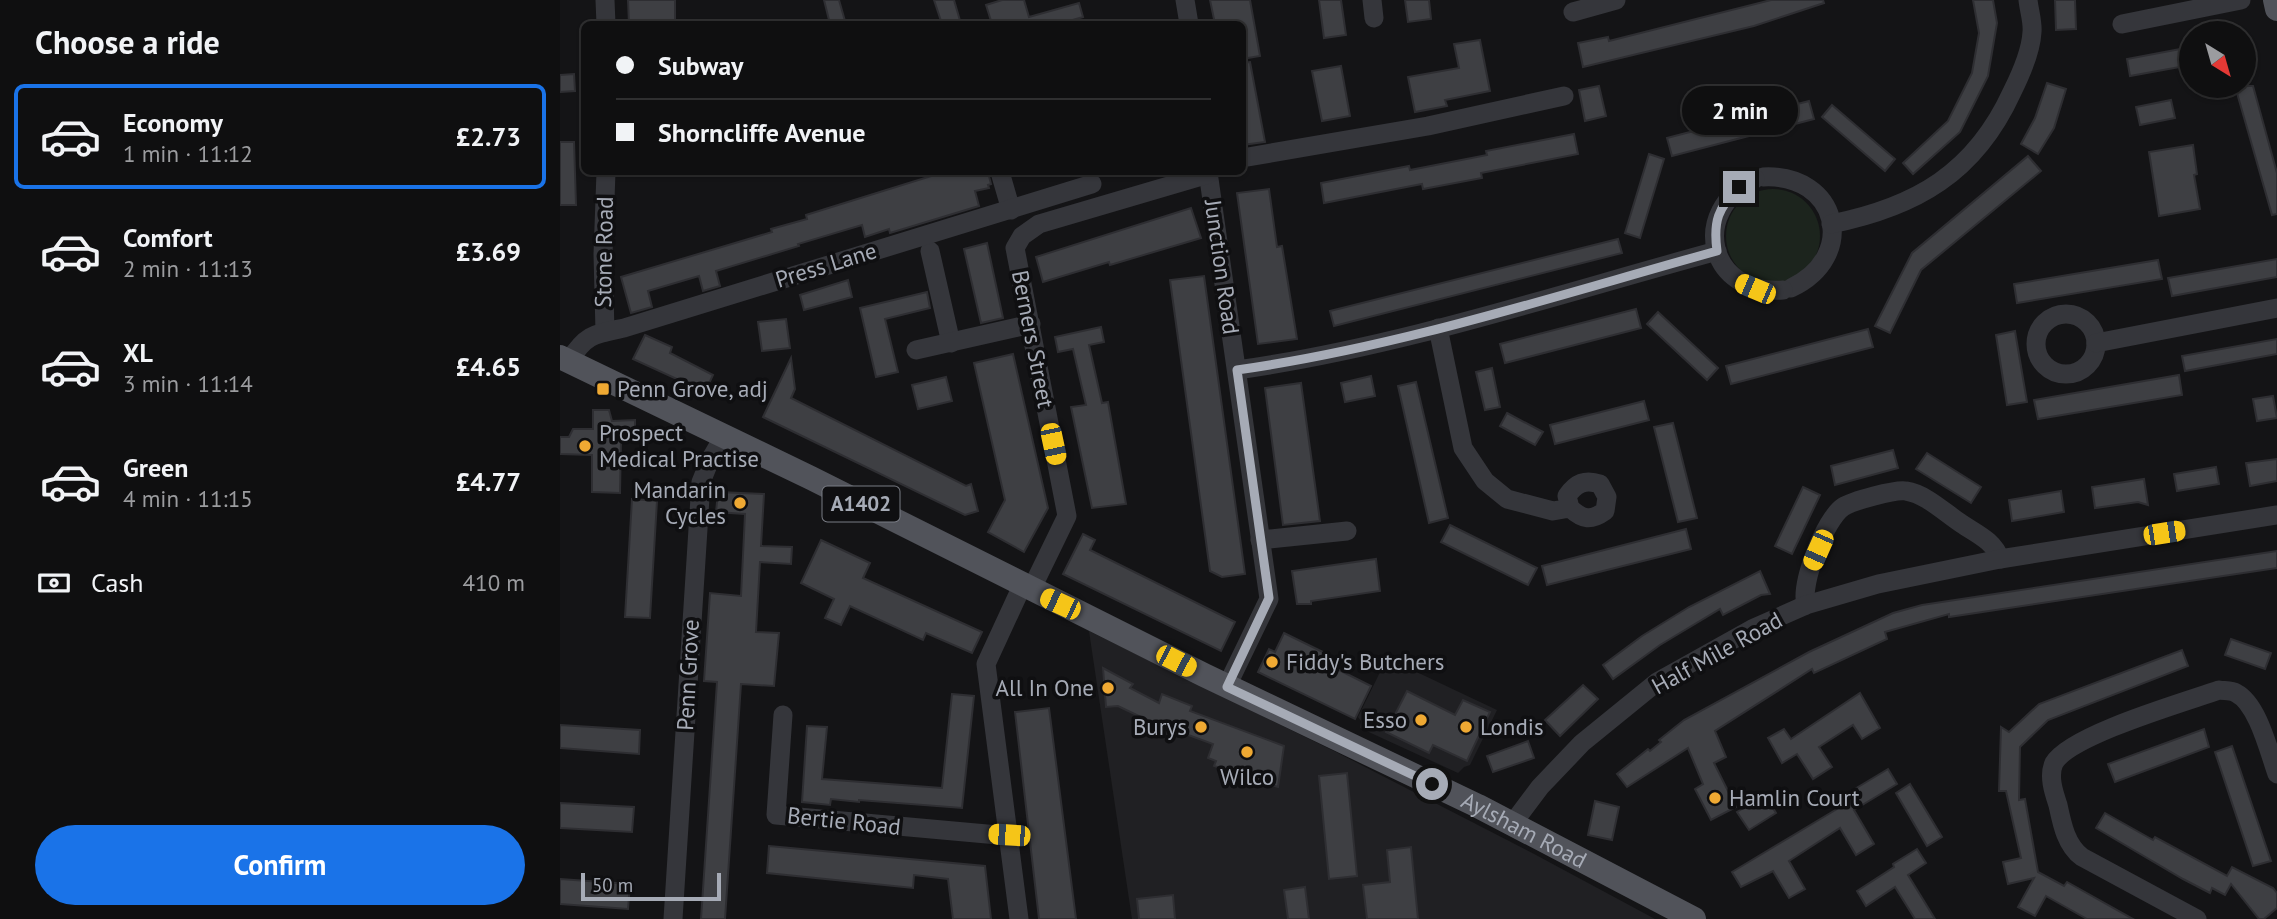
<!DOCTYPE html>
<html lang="en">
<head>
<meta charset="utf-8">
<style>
	body { margin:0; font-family:"PT Sans",sans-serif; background:#181819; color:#f1f3f6; height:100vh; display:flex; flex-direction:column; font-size:26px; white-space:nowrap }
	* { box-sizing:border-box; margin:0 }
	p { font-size:23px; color:#9b9c9f }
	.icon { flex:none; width:38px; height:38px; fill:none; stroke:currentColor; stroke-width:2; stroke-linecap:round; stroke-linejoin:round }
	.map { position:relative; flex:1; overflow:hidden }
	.details { display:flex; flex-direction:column; background:#0f0f10; width:560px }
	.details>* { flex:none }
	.top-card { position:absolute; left:21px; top:21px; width:665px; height:154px; border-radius:10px; box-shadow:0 2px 5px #0004,0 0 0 2px #2f2f30; display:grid; align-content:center; height:154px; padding:0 35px; background:#0f0f10 }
	.needle { width:46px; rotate:143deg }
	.controls { position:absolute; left:1619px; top:21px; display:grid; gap:14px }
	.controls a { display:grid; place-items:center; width:77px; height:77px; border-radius:50%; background:#0f0f10; box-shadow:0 2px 5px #0004,0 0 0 2px #2f2f30; font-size:35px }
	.scale { position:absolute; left:21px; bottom:18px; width:140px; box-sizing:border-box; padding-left:7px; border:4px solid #a6abb6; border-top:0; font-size:19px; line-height:24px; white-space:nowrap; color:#a6abb6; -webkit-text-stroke:5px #0f0f11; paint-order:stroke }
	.end { position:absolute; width:32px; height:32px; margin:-16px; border:9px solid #a6abb6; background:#111; box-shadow:0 0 0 4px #111 }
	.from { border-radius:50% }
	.bubble { position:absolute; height:49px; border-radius:24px; background:#0f0f10; box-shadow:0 2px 5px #0004,0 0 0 2px #2f2f30; font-size:23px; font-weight:800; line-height:49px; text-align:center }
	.car { position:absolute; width:21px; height:42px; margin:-21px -10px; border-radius:9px; box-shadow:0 0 5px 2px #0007; background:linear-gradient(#f5c518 24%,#345 0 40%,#f5c518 0 76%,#345 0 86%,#f5c518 0) }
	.top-card b { display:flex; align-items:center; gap:24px; height:66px; font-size:26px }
	.top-card b+b { border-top:2px solid #2f2f30 }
	.top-card i { width:18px; height:18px; background:#f1f3f6 }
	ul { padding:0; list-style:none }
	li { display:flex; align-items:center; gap:21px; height:105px; margin:0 14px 10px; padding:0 21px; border:4px solid transparent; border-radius:10px }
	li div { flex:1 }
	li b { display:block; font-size:26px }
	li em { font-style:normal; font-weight:800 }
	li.active { border-color:#1a73e8 }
	li>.icon { width:63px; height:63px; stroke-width:1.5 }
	h2 { padding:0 35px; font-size:32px; line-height:84px }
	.pay { display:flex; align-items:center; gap:18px; height:77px; padding:0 35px; font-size:26px }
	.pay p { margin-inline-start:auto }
	.action { display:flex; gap:14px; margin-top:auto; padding:14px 35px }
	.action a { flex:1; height:80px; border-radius:42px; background:#1a73e8; color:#fff; font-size:28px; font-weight:800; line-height:80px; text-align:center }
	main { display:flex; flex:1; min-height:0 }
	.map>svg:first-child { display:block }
	.built { fill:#202023 }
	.green { fill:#1c241d }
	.building { fill:#3e3f43; stroke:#2e2e32; stroke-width:2 }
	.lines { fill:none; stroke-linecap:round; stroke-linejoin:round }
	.minor { stroke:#35363b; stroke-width:19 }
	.major { stroke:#51535a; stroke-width:24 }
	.route { stroke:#a6abb6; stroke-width:9 }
	.poi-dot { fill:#efa933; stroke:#0f0f11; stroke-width:2.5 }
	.labels { text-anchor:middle; stroke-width:7; stroke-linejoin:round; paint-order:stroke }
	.shield { fill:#0f0f11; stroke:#797c84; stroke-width:2 }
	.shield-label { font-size:21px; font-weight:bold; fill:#a6abb6 }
	.street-label { font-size:23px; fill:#a6abb6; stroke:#0f0f11 }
	.poi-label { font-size:23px; fill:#a6abb6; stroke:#0f0f11; text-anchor:start }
</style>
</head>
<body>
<main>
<section class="details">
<h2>Choose a ride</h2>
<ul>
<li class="active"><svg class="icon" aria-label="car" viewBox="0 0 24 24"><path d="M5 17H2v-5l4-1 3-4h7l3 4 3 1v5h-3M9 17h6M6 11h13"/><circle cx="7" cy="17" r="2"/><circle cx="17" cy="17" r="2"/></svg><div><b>Economy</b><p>1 min · 11:12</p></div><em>£2.73</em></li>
<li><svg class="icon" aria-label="car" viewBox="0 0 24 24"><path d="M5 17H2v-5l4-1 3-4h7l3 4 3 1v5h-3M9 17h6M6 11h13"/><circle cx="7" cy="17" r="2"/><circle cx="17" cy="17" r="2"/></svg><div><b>Comfort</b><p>2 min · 11:13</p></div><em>£3.69</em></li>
<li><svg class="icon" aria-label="car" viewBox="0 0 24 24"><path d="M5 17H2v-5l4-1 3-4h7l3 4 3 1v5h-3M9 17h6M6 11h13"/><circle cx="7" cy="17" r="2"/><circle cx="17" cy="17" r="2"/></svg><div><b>XL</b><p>3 min · 11:14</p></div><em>£4.65</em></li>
<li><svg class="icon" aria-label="car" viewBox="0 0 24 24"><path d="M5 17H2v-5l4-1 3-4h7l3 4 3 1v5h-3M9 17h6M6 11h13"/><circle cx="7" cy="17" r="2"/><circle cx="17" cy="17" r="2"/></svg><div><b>Green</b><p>4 min · 11:15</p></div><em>£4.77</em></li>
</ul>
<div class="pay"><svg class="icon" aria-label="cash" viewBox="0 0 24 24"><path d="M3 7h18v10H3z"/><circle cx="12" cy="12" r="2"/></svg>Cash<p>410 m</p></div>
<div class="action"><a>Confirm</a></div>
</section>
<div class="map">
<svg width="1717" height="919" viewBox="0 0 1717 919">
	<rect width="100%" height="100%" fill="#141416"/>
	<!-- built -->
	<g class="built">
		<path d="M529,631L776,752L976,855L1095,919H572Z"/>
		<path d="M827,658L937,710L910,765L904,767L898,773L800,728L801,721L798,717Z"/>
	</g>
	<!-- green -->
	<circle class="green" cx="1213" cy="236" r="47"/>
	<!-- building -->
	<g class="building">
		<path d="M68,0H115V24H69Z"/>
		<path d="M264,0H279L285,21L270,24Z"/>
		<path d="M374,0H394L401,24H382Z"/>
		<path d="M442,0H464L469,17L519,3L523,17L499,24H432L426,5Z"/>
		<path d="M650,0H690L700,56L682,59V24H655Z"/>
		<path d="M759,0H781L786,35L764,38Z"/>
		<path d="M845,0H869L871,19L848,22Z"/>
		<path d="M1211,0H1263L1264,3L1194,26L1023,67L1018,43L1048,37L1049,41Z"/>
		<path d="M1413,0H1433L1437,23L1428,76L1400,132L1353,174L1343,163L1388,121L1412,73L1419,33Z"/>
		<path d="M1495,0H1515L1516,29L1496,30Z"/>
		<path d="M920,40L930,91L885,100L887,106L855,112L848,77L899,68L894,44Z"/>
		<path d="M1631,47V65L1570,76L1567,59Z"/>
		<path d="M690,62L705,142L682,145V63Z"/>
		<path d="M781,66L790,116L762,121L752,71Z"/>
		<path d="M14,74L15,91L0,92V75Z"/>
		<path d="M1487,83L1506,89L1494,128L1478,154L1461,144L1475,118Z"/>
		<path d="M1039,86L1046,116L1025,121L1019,90Z"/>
		<path d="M1675,86H1693L1717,173V214L1712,215Z"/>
		<path d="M1611,100L1615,118L1580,125L1576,107Z"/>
		<path d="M1249,101L1254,119L1112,156L1107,138Z"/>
		<path d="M1272,105L1335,159L1325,171L1262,117Z"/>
		<path d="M1014,134L1018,154L921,173L922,178L863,189L862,184L764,203L761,183L849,166L850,170L927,155L926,151Z"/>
		<path d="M0,142H14L16,205H0Z"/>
		<path d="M1633,145L1637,174L1634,175L1640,209L1599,216L1589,152Z"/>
		<path d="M1089,154L1104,159L1080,238L1065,233Z"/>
		<path d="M1468,156L1481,171L1361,270L1330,333L1315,326L1352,253Z"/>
		<path d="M384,172H428L431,184L428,185L429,188L415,191L419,206L330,233L329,229L305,237L302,225L238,244L239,246L156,271L160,286L143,291L139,276L88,291L92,307L71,313L61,277L212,232L211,229L247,219L246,215Z"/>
		<path d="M709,189L717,247L722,246L737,339L698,344L677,193Z"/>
		<path d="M631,208L641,238L550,265L549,262L483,282L476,257Z"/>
		<path d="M1058,239L1062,253L774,326L770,311Z"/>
		<path d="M427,243L443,318L421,323L404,249Z"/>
		<path d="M1717,259V277L1612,296L1608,278Z"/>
		<path d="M1598,260L1602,279L1457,303L1454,284Z"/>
		<path d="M644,276L685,574L662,577L650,571L610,280Z"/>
		<path d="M288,280L292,297L244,310L240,295Z"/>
		<path d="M367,292L370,308L325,319L338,372L316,377L300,308Z"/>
		<path d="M1076,309L1081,328L945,363L940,344Z"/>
		<path d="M1098,312L1158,368L1147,380L1087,324Z"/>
		<path d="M226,319L230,348L202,351L198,322Z"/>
		<path d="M541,327L544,342L529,345L542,403L548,402L566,504L532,508L511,407L526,405L513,349L498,352L495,337Z"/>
		<path d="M1308,329L1313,347L1171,384L1166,366Z"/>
		<path d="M1455,331L1467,402L1447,405L1436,335Z"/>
		<path d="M85,335L112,347L110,353L153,375L145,392L73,359Z"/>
		<path d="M1717,339V354L1625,371L1622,356Z"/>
		<path d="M453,354L488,508L464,552L428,532L445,500L414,363Z"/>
		<path d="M231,358L235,389L231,398L406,486L411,484L418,511L405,515L203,417Z"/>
		<path d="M932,368L940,407L925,410L916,372Z"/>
		<path d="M1619,375L1622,395L1478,419L1474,400Z"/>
		<path d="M811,376L815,396L785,402L781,383Z"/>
		<path d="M386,377L392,401L358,409L352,385Z"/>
		<path d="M856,382L888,518L869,523L838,386Z"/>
		<path d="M741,383L760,521L723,525L705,388Z"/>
		<path d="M1713,396L1717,418L1697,421L1693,399Z"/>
		<path d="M1084,401L1089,420L995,444L990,425Z"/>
		<path d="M33,410H49L52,421L75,420V440H61L60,493L32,492V455L0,454V437H9L13,429H33Z"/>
		<path d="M947,413L983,432L975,445L940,426Z"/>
		<path d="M1113,423L1137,518L1118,522L1094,427Z"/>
		<path d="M1333,450L1338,468L1275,485L1271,466Z"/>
		<path d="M1367,453L1421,487L1411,503L1356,469Z"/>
		<path d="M1717,459V481L1690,486L1686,463Z"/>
		<path d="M1656,467L1659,484L1617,491L1614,474Z"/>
		<path d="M1584,479L1588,505L1578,502L1535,508L1532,487Z"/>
		<path d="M1243,487L1260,495L1232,554L1215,546Z"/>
		<path d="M1501,491L1504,512L1452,521L1449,500Z"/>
		<path d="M158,492L204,494L201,546L232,547L231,564L200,562L196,632L219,633L214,686L181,684L165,919H141L157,682L144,681L150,593L181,596L185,514L156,512Z"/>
		<path d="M72,499L97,501L90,618L65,617Z"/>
		<path d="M890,525L977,568L968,585L881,542Z"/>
		<path d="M1126,529L1131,549L987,585L982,566Z"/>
		<path d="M523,534L535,540L530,550L675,622L661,651L503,574Z"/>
		<path d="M261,540L310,563L303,578L422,632L412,653L366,633L363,640L290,606L281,625L265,618L274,599L241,583Z"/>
		<path d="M1717,551V568L1389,617V614L1325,632L1327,639L1254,673L1252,669L1155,731L1166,757L1154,763L1176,807L1151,820L1135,789L1143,784L1128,748L1067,787L1057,774L1088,749L1090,751L1101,742L1099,740L1124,720L1249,652L1333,613L1362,605Z"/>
		<path d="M816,559L820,591L751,601V604H737L732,571Z"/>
		<path d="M1200,571L1210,594L1201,595L1163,615L1160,609L1100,645L1053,679L1043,665L1082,636L1129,607Z"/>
		<path d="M724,633L769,655L765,663L811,686L795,719L698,672L709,649L715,652Z"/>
		<path d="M1671,639L1711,653L1705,669L1665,655Z"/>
		<path d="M1622,650L1628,666L1488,720L1460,747L1459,800L1465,799L1478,872L1504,886L1507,882L1573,919H1527L1486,896L1475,916L1458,907L1474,878L1448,884L1443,862L1461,858L1446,791H1439L1441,727L1449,732L1479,704Z"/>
		<path d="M543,668L573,684L570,688L599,703L602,694L632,706L630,711L724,746L718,787L654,766L656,761L648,758L653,744L585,719L558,706L546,707Z"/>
		<path d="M1023,685L1038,699L1000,736L985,720Z"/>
		<path d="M847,691L895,715L903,700L930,712L907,761L873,745L869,753L826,732Z"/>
		<path d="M1300,693L1320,728L1302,739L1293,725L1259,747L1272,767L1253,779L1237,754L1222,763L1208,738L1224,729L1231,739Z"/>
		<path d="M392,694L414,696L402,808L299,800V802L271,799L270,805L242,802L247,726L267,727L262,779L382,788Z"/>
		<path d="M489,708L516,919H479L455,712Z"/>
		<path d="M0,725L80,730L79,754L0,748Z"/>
		<path d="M1644,729L1649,747L1555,782L1548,764Z"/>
		<path d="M968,741L974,758L933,772L927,756Z"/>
		<path d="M1672,746L1711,861L1693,866L1655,752Z"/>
		<path d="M1328,769L1337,784L1294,810L1314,844L1296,855L1280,828L1229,861L1245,889L1229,898L1213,871L1181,887L1172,872L1282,806L1278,799Z"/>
		<path d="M787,773L797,876L769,879L759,776Z"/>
		<path d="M1350,784L1382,837L1367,846L1336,793Z"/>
		<path d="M1198,799L1202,804L1208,800L1216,813L1189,830L1177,812Z"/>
		<path d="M1035,801L1059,807L1052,840L1028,835Z"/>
		<path d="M0,803L74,807L72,832L0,828Z"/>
		<path d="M1545,813L1593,840L1595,837L1667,876L1672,867L1713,888L1717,893V908L1704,919H1699L1671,884L1665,895L1652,888L1650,893L1623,879L1536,828Z"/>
		<path d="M209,846L425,866L431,919H393L388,879L354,875L353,888L207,873Z"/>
		<path d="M851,847L858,919H807L803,885L830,882L827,850Z"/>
		<path d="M1357,849L1366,863L1348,875L1375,919H1355L1335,887L1306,906L1297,891L1334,867L1333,864Z"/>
		<path d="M0,879L70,884L68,909L0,904Z"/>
		<path d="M745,887L749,919H728L724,890Z"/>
		<path d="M613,895L615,919H579L577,899Z"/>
	</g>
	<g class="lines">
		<!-- minor -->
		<g class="minor">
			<path d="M45,0L46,24"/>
			<path d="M625,0L629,24"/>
			<path d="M812,0L814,18"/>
			<path d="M1013,12L1056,0"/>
			<path d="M1562,24L1681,0"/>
			<path d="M682,158L868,126L1004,96"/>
			<path d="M440,172L451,210"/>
			<path d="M648,172L709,599L667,686"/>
			<path d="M1203,177C1278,173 1299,256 1231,288"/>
			<path d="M1195,179C1128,212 1149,296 1223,290"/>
			<path d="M1271,224C1356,207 1415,173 1452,92C1461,74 1471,52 1472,32C1473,22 1469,10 1468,0"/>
			<path d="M370,251L391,343"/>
			<circle cx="1506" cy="344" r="30"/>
			<path d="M878,328L903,448L925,481L947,499L993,511L1010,508C1023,520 1031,521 1045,511L1047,497L1040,484C1025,479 1016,483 1007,496L1010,508"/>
			<path d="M45,332L43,254L46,172"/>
			<path d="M1536,343L1717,308"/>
			<path d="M356,350L471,324"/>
			<path d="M9,361C26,334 34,334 64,328L532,184"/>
			<path d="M677,370C840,347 998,294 1157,251"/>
			<path d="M700,540L787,531"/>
			<path d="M471,590L507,516L455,248L462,236L479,224L649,174"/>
			<path d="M1246,605C1240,584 1265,519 1283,507C1292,501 1336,489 1346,491C1366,494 1385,513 1402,524C1417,534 1434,541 1440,559"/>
			<path d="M223,715L216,815L449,836"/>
			<path d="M953,823L980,787L1022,743L1097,682L1192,629L1246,605L1318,584L1440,559L1717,515"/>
			<path d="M113,919L141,482L150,460L164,436"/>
			<path d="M459,919L426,664L462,586"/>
			<path d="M1637,919L1522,857C1506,845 1502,824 1498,805C1494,793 1488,776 1494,763C1510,735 1625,702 1659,690C1664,691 1671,690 1676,693C1698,704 1709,752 1717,774"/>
		</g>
		<!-- major -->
		<g class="major">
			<path d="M1715,0L1717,9"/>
			<path id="s1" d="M0,357L251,478L644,675L918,806L1134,919"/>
		</g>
	</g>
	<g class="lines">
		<!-- route -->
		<path class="route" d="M872,784L667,687L709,598L677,370C840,347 998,295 1157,251C1153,221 1158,208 1179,187"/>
	</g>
	<!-- markers -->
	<g class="poi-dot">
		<rect x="36" y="382" width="14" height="14" rx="3.5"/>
		<circle cx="25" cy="446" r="7"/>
		<circle cx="180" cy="503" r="7"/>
		<circle cx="712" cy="662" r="7"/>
		<circle cx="548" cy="688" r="7"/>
		<circle cx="861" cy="720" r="7"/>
		<circle cx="641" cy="727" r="7"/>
		<circle cx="906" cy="727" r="7"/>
		<circle cx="687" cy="752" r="7"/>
		<circle cx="1155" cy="798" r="7"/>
	</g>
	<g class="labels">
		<!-- shield labels -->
		<rect class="shield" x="262.5" y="486.5" width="77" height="35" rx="5"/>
		<g class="shield-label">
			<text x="301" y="511">A1402</text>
		</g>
		<!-- street labels -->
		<g class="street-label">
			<text transform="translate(44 252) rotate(-89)" y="8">Stone Road</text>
			<text transform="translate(266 265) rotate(-17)" y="8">Press Lane</text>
			<text transform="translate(662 267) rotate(82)" y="8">Junction Road</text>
			<text transform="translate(473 339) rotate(79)" y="8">Berners Street</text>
			<text transform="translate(1157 653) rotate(-29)" y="8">Half Mile Road</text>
			<text transform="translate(128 675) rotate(-87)" y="8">Penn Grove</text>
			<text transform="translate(284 821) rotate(6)" y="8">Bertie Road</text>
			<text dy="8" stroke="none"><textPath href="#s1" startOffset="1074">Aylsham Road</textPath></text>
		</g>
		<!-- poi labels -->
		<g class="poi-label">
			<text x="57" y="397">Penn Grove, adj</text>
			<text x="39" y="441">Prospect<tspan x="39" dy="26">Medical Practise</tspan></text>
			<text x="166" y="498" text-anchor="end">Mandarin<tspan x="166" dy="26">Cycles</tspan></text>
			<text x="726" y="670">Fiddy's Butchers</text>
			<text x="534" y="696" text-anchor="end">All In One</text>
			<text x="847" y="728" text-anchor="end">Esso</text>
			<text x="627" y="735" text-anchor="end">Burys</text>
			<text x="920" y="735">Londis</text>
			<text x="687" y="785" text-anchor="middle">Wilco</text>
			<text x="1169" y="806">Hamlin Court</text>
		</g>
	</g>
</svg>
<div class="controls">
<a><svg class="needle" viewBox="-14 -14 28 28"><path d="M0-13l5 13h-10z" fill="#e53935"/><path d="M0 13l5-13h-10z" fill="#9b9c9f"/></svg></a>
</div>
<div class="scale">50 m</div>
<i class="end from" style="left:872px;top:784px"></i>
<i class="end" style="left:1179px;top:187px"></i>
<div class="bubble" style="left:1122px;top:86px;width:116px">2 min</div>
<i class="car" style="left:1195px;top:289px;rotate:293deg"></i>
<i class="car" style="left:493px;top:444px;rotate:168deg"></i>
<i class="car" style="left:1604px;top:533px;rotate:81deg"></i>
<i class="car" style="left:1258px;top:550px;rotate:204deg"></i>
<i class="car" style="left:500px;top:604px;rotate:295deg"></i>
<i class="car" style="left:616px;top:661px;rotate:117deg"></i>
<i class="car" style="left:449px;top:835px;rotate:274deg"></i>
<div class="top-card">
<b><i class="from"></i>Subway</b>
<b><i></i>Shorncliffe Avenue</b>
</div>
</div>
</main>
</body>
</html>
